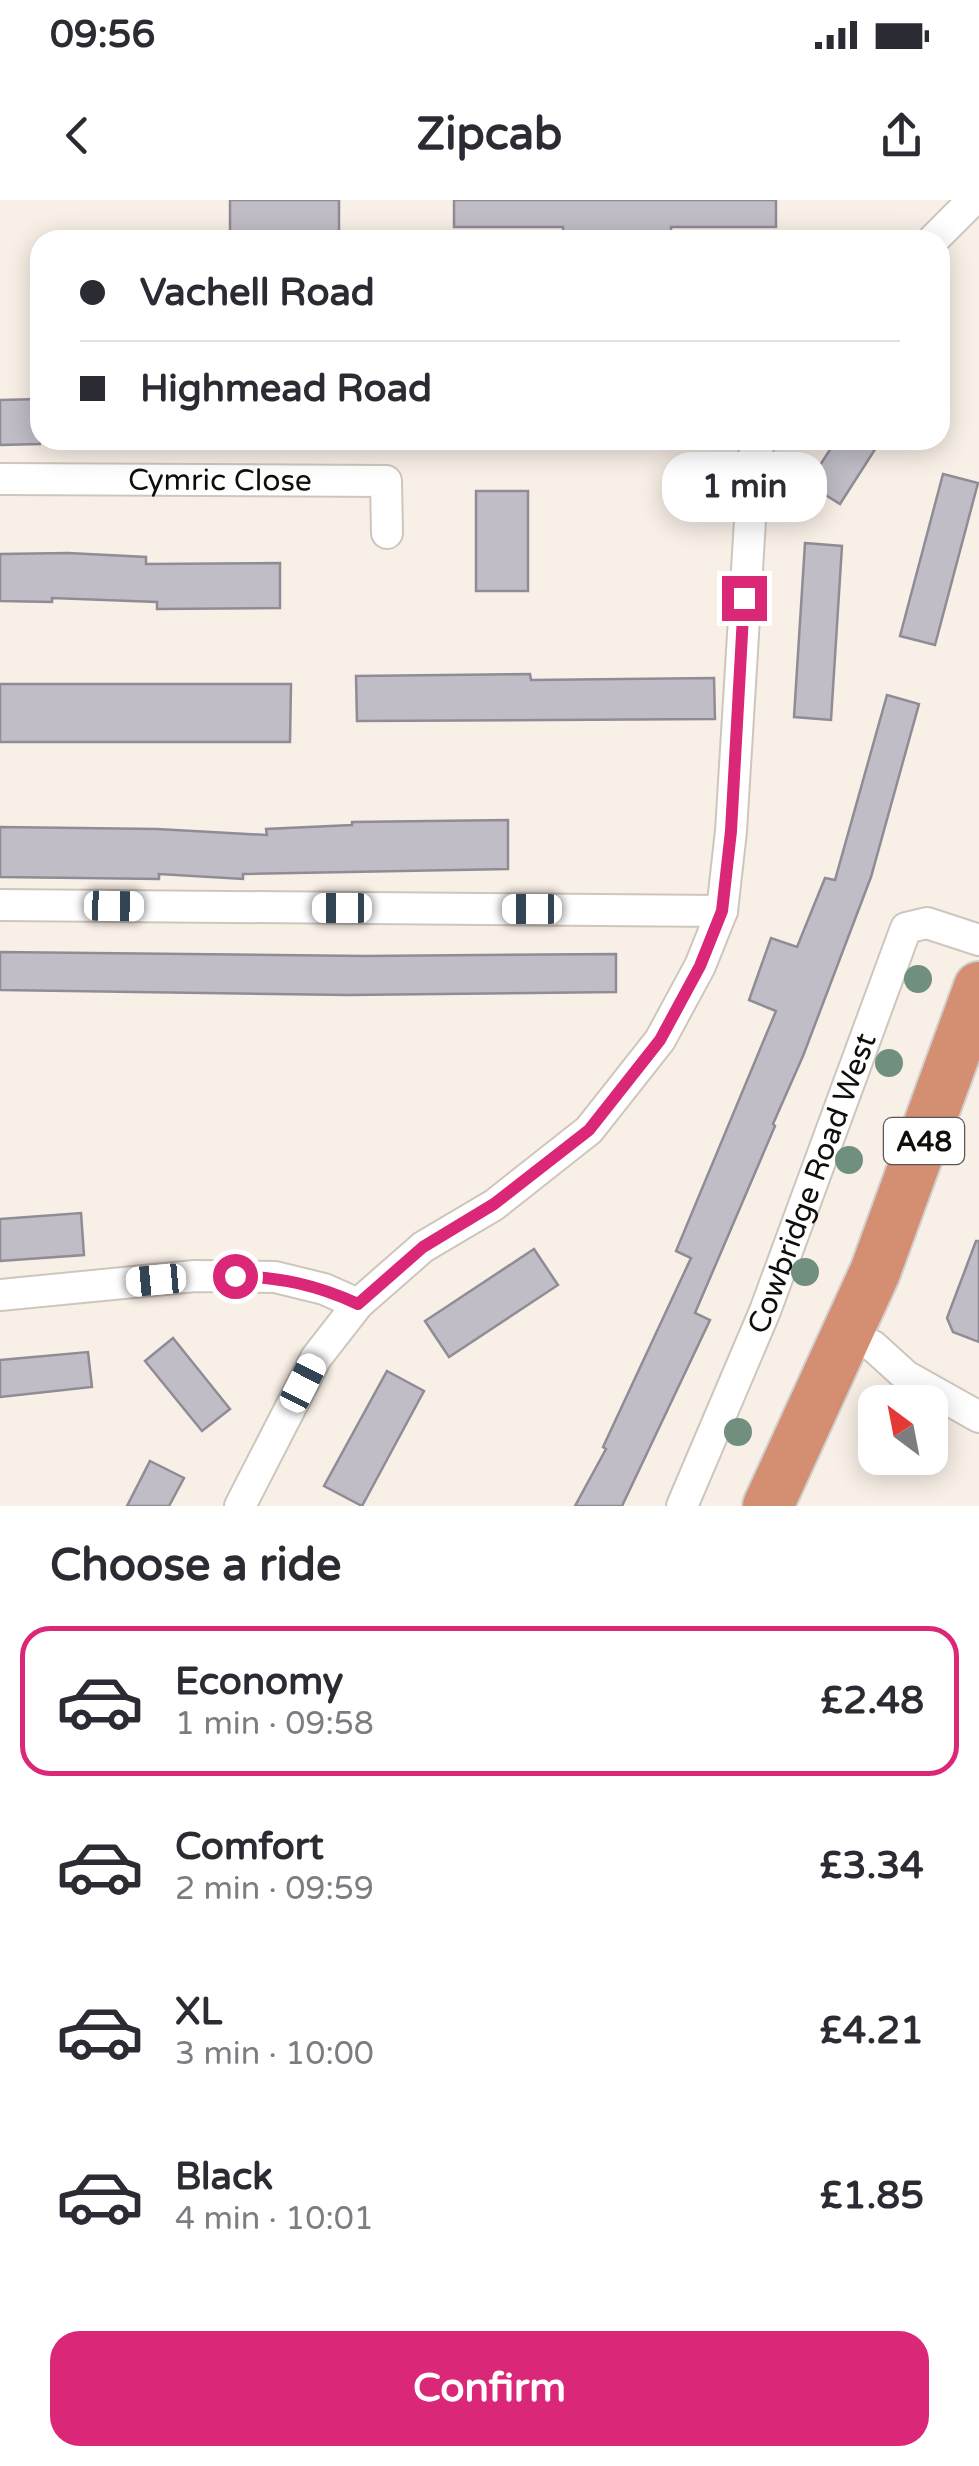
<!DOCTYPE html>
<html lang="en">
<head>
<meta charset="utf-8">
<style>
	body { margin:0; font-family:"Varela Round",sans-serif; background:#f2f2f3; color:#2b2b33; height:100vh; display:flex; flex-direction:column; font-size:38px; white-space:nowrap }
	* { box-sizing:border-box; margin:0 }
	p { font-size:32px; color:#7c7c81 }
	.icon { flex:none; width:55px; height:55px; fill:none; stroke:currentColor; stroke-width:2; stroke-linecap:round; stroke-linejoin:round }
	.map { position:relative; height:1306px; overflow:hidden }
	.drawer { display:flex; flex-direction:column; background:#fff; flex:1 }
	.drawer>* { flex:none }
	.hud { position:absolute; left:30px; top:30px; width:920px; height:220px; border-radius:30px; box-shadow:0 5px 25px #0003; display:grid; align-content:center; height:220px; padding:0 50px; background:#fff }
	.needle { width:65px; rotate:328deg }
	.buttons { position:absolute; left:858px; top:1185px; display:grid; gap:20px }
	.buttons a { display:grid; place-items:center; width:90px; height:90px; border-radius:20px; background:#fff; box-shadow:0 5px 25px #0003; font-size:50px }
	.end { position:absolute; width:45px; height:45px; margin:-22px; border:12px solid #db2777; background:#fff; box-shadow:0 0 0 5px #fff }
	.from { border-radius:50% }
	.bubble { position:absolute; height:70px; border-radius:30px; background:#fff; box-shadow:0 5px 25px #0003; font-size:32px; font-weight:700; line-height:70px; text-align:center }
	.car { position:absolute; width:30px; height:60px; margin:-30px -15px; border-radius:12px; box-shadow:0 0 8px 2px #0007; background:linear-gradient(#fff 24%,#345 0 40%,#fff 0 76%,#345 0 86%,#fff 0) }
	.hud b { display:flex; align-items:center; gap:35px; height:95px; font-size:38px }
	.hud b+b { border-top:2px solid #e1e1e2 }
	.hud i { width:25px; height:25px; background:#2b2b33 }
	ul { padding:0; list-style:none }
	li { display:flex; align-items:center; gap:30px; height:150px; margin:0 20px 15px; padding:0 30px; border:5px solid transparent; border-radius:30px }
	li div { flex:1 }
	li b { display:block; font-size:38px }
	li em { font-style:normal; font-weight:700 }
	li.on { border-color:#db2777 }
	li>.icon { width:90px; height:90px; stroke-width:1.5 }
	h2 { padding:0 50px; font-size:45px; line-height:120px }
	.action { display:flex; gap:20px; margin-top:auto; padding:20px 50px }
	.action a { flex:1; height:115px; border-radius:30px; background:#db2777; color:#fff; font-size:40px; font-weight:700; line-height:115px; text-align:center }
	.status { display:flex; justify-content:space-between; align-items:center; height:70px; padding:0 50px; background:#fff; direction:ltr }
	.status svg { height:28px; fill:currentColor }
	header { display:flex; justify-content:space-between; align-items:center; height:130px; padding:0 50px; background:#fff; font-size:45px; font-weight:700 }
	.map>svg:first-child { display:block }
	.building { fill:#c0bdc7; stroke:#8f8c96; stroke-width:2.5 }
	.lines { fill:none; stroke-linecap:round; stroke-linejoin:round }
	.minor-casing { stroke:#cec6bd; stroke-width:34 }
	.trunk-casing { stroke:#cfcfce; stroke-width:54 }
	.minor { stroke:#fff; stroke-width:30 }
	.trunk { stroke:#d48f72; stroke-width:50 }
	.tree { fill:#718f7e }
	.route { stroke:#db2777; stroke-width:12 }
	.labels { text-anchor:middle; stroke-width:8; stroke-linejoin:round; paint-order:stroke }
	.shield { fill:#fefefe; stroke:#575654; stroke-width:2.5 }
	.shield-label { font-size:28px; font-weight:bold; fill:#100e0b }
	.street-label { font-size:30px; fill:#100e0b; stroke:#fefefe }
</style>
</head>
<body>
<div class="status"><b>09:56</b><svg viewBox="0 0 49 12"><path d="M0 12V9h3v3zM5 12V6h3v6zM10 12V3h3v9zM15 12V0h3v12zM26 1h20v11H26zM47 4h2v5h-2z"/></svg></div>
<header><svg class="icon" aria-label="back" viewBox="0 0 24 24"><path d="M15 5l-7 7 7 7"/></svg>Zipcab<svg class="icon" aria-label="share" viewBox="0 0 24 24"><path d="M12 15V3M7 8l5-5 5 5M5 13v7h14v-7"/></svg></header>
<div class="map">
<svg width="979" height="1306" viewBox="0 0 979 1306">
	<rect width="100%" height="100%" fill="#f8efe6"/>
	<!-- building -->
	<g class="building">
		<path d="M230,0H339V35L230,36Z"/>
		<path d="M454,0H776V27H671V34L563,35V27H454Z"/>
		<path d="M40,199V244L0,245V200Z"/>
		<path d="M836,240H881L840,304L808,284Z"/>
		<path d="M943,274L978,283L935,445L900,436Z"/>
		<rect x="476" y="291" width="52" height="100"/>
		<path d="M805,343L842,346L831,520L794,517Z"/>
		<path d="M68,353L146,357V364L280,363V408L157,409V402L52,398V402L0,401V354Z"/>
		<path d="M530,474L531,480L714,478L715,519L357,521L356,476Z"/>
		<path d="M0,484H291L290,542H0Z"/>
		<path d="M887,495L919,504L871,677L803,856L773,924L775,926L695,1113L710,1120L622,1306H575L606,1249L603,1247L691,1058L676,1051L776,811L749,800L771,738L797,747L825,678L835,680Z"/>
		<path d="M508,620V669L243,674V679L159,674V679L0,677V627L157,629L267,635L266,629L352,625V622Z"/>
		<path d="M0,752L365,756L616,754V792L348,795L0,790Z"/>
		<path d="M81,1013L84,1055L0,1061V1019Z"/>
		<path d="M976,1041H979V1142L953,1132L947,1118Z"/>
		<path d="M534,1049L558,1085L449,1157L425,1121Z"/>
		<path d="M173,1138L230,1209L202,1231L145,1161Z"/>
		<path d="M88,1152L92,1187L0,1197V1160Z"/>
		<path d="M387,1171L424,1191L362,1306L324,1286Z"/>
		<path d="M150,1261L184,1278L169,1306H127Z"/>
	</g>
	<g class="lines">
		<defs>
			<g id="minor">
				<path d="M933,40L973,0"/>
				<path id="s1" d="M0,279L386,281L387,333"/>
				<path d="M0,705L722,711"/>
				<path d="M0,1095L195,1076L275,1077L324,1089L358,1104"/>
				<path d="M848,1135L873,1146L906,1176L979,1217"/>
				<path d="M240,1306L316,1158L358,1104L423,1047L494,1005L589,930L660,840L700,766L722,711L731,631L754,255L761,240"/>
				<path id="s2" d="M682,1306L765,1111L906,728L927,723L979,740"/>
			</g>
			<path id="trunk" d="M768,1306L875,1072L979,787"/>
		</defs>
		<!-- minor casing -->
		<use href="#minor" class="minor-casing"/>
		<!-- trunk casing -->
		<use href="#trunk" class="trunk-casing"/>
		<!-- minor -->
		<use href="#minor" class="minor"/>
		<!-- trunk -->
		<use href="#trunk" class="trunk"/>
	</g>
	<!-- trees -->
	<g class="tree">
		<circle cx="918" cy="779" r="14"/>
		<circle cx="889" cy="863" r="14"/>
		<circle cx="849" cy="960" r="14"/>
		<circle cx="805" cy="1072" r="14"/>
		<circle cx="738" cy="1232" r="14"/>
	</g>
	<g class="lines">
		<!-- route -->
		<path class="route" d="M235,1076C280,1077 317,1085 358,1104L423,1047L494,1004L589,930L660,840L700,766L722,711L731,631L744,398"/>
	</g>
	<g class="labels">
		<!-- shield labels -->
		<rect class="shield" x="884" y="918" width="80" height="46" rx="8"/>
		<g class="shield-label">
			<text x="924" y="951">A48</text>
		</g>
		<!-- street labels -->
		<g class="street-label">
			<text dy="10" stroke="none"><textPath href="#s1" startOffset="220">Cymric Close</textPath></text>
			<text dy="10" stroke="none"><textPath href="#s2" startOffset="348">Cowbridge Road West</textPath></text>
		</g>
	</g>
</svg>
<div class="buttons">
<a><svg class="needle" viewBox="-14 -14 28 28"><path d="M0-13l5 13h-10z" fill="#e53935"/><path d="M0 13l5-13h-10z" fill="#7c7c81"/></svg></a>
</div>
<i class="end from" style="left:235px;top:1076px"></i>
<i class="end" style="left:744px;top:398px"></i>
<div class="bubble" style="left:662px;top:252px;width:165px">1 min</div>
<i class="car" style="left:114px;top:706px;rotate:91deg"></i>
<i class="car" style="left:342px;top:708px;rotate:270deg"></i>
<i class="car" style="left:532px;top:709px;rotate:270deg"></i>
<i class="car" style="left:156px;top:1080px;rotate:265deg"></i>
<i class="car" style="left:303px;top:1183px;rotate:27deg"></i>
<div class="hud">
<b><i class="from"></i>Vachell Road</b>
<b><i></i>Highmead Road</b>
</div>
</div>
<section class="drawer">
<h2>Choose a ride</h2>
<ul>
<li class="on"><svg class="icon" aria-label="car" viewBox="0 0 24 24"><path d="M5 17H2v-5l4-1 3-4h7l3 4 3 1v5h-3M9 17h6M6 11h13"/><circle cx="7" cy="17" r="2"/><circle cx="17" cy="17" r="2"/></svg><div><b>Economy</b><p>1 min · 09:58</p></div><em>£2.48</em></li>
<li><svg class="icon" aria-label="car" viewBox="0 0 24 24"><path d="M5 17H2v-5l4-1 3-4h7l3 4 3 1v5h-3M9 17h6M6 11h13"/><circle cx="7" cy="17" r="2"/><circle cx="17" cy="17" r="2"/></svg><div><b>Comfort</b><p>2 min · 09:59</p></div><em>£3.34</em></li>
<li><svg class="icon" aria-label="car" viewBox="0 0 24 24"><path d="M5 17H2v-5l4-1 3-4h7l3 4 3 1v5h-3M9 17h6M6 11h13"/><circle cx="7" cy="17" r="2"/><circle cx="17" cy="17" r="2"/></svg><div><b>XL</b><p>3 min · 10:00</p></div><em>£4.21</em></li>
<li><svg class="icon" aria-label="car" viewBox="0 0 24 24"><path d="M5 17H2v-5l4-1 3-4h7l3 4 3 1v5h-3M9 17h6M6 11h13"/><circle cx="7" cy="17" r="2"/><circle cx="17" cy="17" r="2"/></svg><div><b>Black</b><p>4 min · 10:01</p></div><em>£1.85</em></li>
</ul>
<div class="action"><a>Confirm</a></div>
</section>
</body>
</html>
